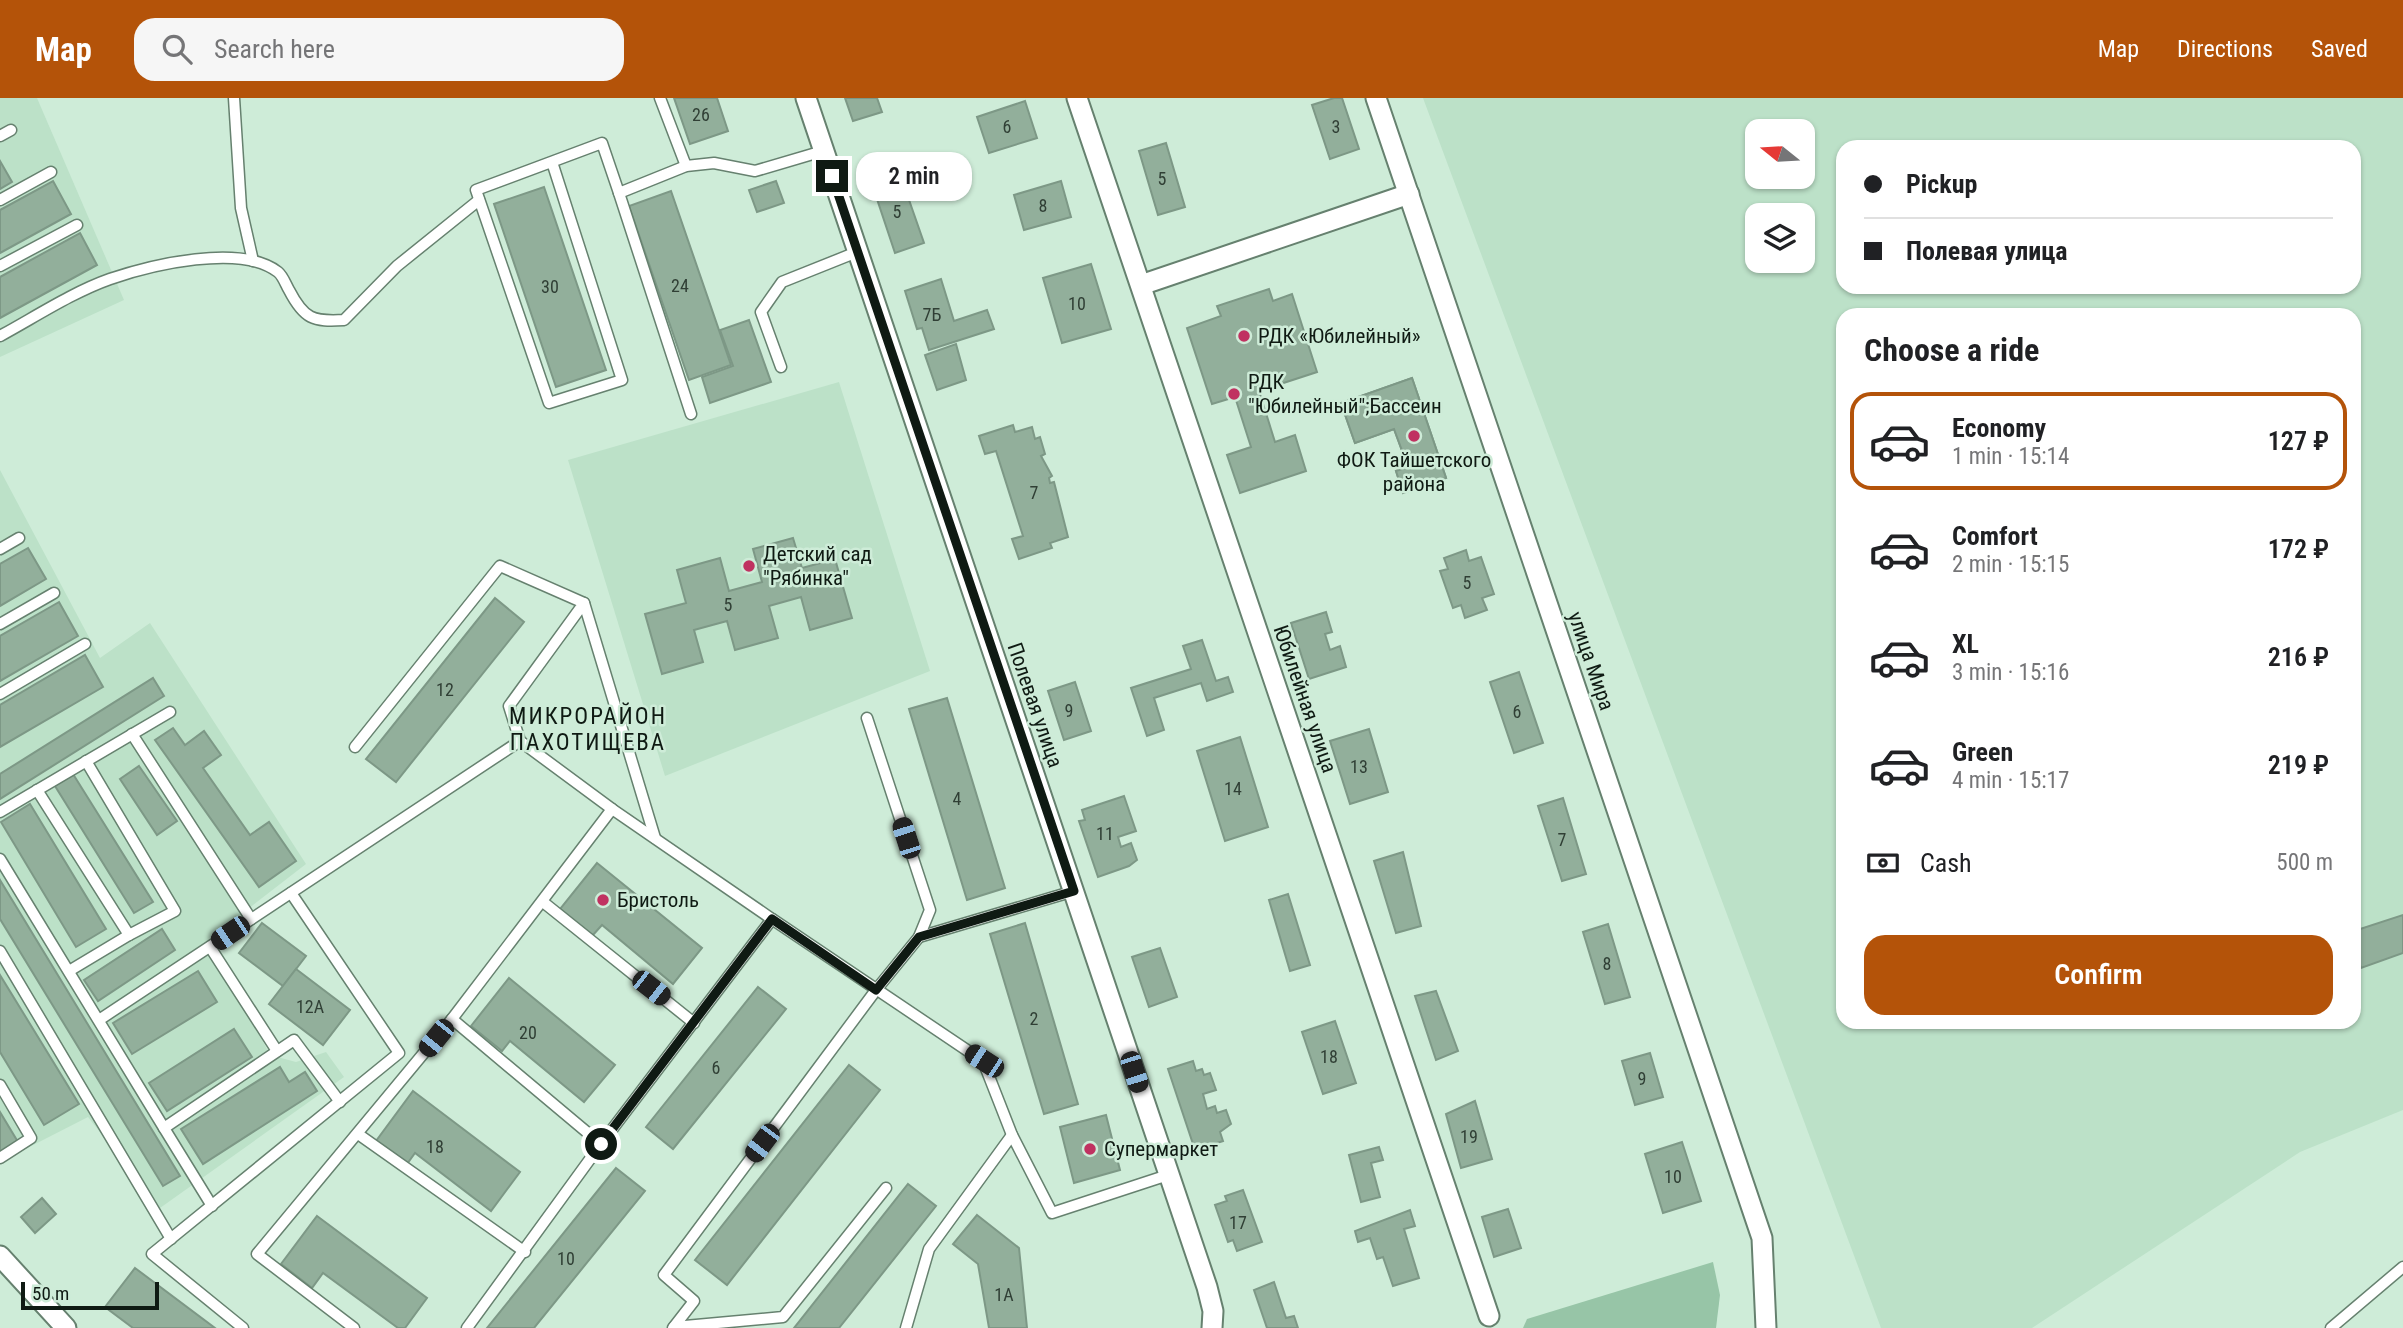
<!DOCTYPE html>
<html lang="en">
<head>
<meta charset="utf-8">
<style>
	body { margin:0; font-family:"Roboto Condensed",sans-serif; background:#f6f6f6; color:#202124; height:100vh; display:flex; flex-direction:column; font-size:26px; white-space:nowrap }
	* { box-sizing:border-box; margin:0 }
	p { font-size:23px; color:#757577 }
	.icon { flex:none; width:38px; height:38px; fill:none; stroke:currentColor; stroke-width:2; stroke-linecap:round; stroke-linejoin:round }
	.map { position:relative; flex:1; overflow:hidden }
	.details { position:absolute; left:1836px; top:210px; width:525px; height:721px; display:flex; flex-direction:column; background:#fff; border-radius:21px; box-shadow:0 2px 5px #0004 }
	.details>* { flex:none }
	.banner { position:absolute; left:1836px; top:42px; width:525px; height:154px; border-radius:21px; box-shadow:0 2px 5px #0004; display:grid; align-content:center; height:154px; padding:0 28px; background:#fff }
	.needle { width:46px; rotate:288deg }
	.controls { position:absolute; left:1745px; top:21px; display:grid; gap:14px }
	.controls a { display:grid; place-items:center; width:70px; height:70px; border-radius:14px; background:#fff; box-shadow:0 2px 5px #0004; font-size:35px }
	.scale { position:absolute; left:21px; bottom:18px; width:138px; box-sizing:border-box; padding-left:7px; border:4px solid #0f1a13; border-top:0; font-size:19px; line-height:24px; white-space:nowrap; color:#0f1a13; -webkit-text-stroke:5px #ceecd8; paint-order:stroke }
	.end { position:absolute; width:32px; height:32px; margin:-16px; border:9px solid #0f1a13; background:#fff; box-shadow:0 0 0 4px #fff }
	.from { border-radius:50% }
	.bubble { position:absolute; height:49px; border-radius:21px; background:#fff; box-shadow:0 2px 5px #0004; font-size:23px; font-weight:600; line-height:49px; text-align:center }
	.car { position:absolute; width:21px; height:42px; margin:-21px -10px; border-radius:9px; box-shadow:0 0 5px 2px #0007; background:linear-gradient(#222 24%,#8ab4d8 0 40%,#222 0 76%,#8ab4d8 0 86%,#222 0) }
	.banner b { display:flex; align-items:center; gap:24px; height:66px; font-size:26px }
	.banner b+b { border-top:2px solid #e0e0e0 }
	.banner i { width:18px; height:18px; background:#202124 }
	ul { padding:0; list-style:none }
	li { display:flex; align-items:center; gap:21px; height:98px; margin:0 14px 10px; padding:0 14px; border:4px solid transparent; border-radius:21px }
	li div { flex:1 }
	li b { display:block; font-size:26px }
	li em { font-style:normal; font-weight:600 }
	li.active { border-color:#b45309 }
	li>.icon { width:63px; height:63px; stroke-width:1.5 }
	h2 { padding:0 28px; font-size:32px; line-height:84px }
	.pay { display:flex; align-items:center; gap:18px; height:77px; padding:0 28px; font-size:26px }
	.pay p { margin-inline-start:auto }
	.button { display:flex; gap:14px; margin-top:auto; padding:14px 28px }
	.button a { flex:1; height:80px; border-radius:21px; background:#b45309; color:#fff; font-size:28px; font-weight:600; line-height:80px; text-align:center }
	header { display:flex; align-items:center; gap:42px; box-sizing:border-box; height:98px; padding:0 35px; background:#b45309; color:#fff }
	header strong { font-size:33px }
	nav { display:flex; gap:38px; margin-inline-start:auto; font-size:24px }
	.search { width:490px; height:63px; background:#f6f6f6; display:flex; align-items:center; gap:18px; box-sizing:border-box; padding:0 24px; border-radius:21px; color:#757577; font-size:26px }
	.map>svg:first-child { display:block }
	.built { fill:#bce1c8; fill-rule:evenodd }
	.green { fill:#97c5a7 }
	.building { fill:#92af9b; stroke:#7d9886; stroke-width:2 }
	.lines { fill:none; stroke-linecap:round; stroke-linejoin:round }
	.lane-casing { stroke:#66816f; stroke-width:13 }
	.street-casing { stroke:#66816f; stroke-width:23 }
	.lane { stroke:#fff; stroke-width:10 }
	.street { stroke:#fff; stroke-width:19 }
	.route { stroke:#0f1a13; stroke-width:9 }
	.poi-dot { fill:#c03261; stroke:#ceecd8; stroke-width:2.5 }
	.labels { text-anchor:middle; stroke-width:5; stroke-linejoin:round; paint-order:stroke }
	.number-label { font-size:18px; fill:#303f35 }
	.poi-label { font-size:21px; fill:#0f1a13; stroke:#ceecd8; text-anchor:start }
	.street-label { font-size:21px; fill:#0f1a13; stroke:#ceecd8 }
	.neighbourhood-label { font-size:23px; letter-spacing:2px; fill:#0f1a13; stroke:#ceecd8 }
</style>
</head>
<body>
<header>
<strong>Map</strong>
<div class="search"><svg class="icon" aria-label="search" viewBox="0 0 24 24"><circle cx="10" cy="10" r="6"/><path d="M15 15l6 6"/></svg>Search here</div>
<nav><a>Map</a><a>Directions</a><a>Saved</a></nav>
</header>
<div class="map">
<svg width="2403" height="1230" viewBox="0 0 2403 1230">
	<rect width="100%" height="100%" fill="#ceecd8"/>
	<!-- built -->
	<g class="built">
		<path d="M0,0H37L124,202L0,259Z"/>
		<path d="M1423,0H2403V1012L2300,1054L2032,1230H1881ZM1757,33H1802V79H1757ZM1843,49H2354V189H1843ZM1757,117H1802V163H1757ZM1843,217H2354V924H1843Z"/>
		<path d="M839,284L930,573L665,678L568,362Z"/>
		<path d="M0,372L100,560L150,525L306,766L209,841L270,957L296,964L326,954L344,979L160,1110L88,1019L0,1064Z"/>
	</g>
	<!-- green -->
	<path class="green" d="M1713,1164L1720,1197L1716,1230H1523L1527,1221Z"/>
	<!-- building -->
	<g class="building">
		<path d="M674,0H717L728,33L690,46Z"/>
		<path d="M845,0H877L882,14L853,23Z"/>
		<path d="M1334,0H1342L1359,51L1330,61L1312,7Z"/>
		<path d="M1025,3L1037,40L989,55L977,19Z"/>
		<path d="M1166,45L1185,109L1158,117L1139,53Z"/>
		<path d="M0,63L12,84L0,91Z"/>
		<path d="M888,77L890,83L901,79L924,145L895,155L871,83Z"/>
		<path d="M53,83L71,116L0,155V112Z"/>
		<path d="M776,83L784,105L757,114L749,92Z"/>
		<path d="M1061,83L1071,119L1024,132L1014,97Z"/>
		<path d="M544,89L606,272L556,289L494,106Z"/>
		<path d="M671,93L731,267L689,282L629,108Z"/>
		<path d="M80,135L97,167L0,220V179Z"/>
		<path d="M1091,166L1111,231L1062,245L1043,180Z"/>
		<path d="M941,181L954,223L987,212L994,231L929,252L922,230L917,231L905,193Z"/>
		<path d="M1269,191L1273,203L1292,196L1317,274L1259,293L1275,344L1295,337L1306,373L1240,395L1227,357L1251,349L1235,299L1212,306L1187,230L1221,218L1217,208Z"/>
		<path d="M749,222L771,284L710,305L702,279L733,268L720,232Z"/>
		<path d="M956,246L966,282L937,292L925,257Z"/>
		<path d="M1412,280L1446,380L1403,395L1396,373L1408,369L1394,331L1355,345L1341,305Z"/>
		<path d="M1412,280L1446,380L1403,395L1396,373L1408,369L1394,331L1355,345L1341,305Z"/>
		<path d="M1013,327L1015,334L1032,329L1035,341L1040,339L1045,356L1041,358L1052,378L1049,380L1050,385L1054,384L1068,439L1050,445L1052,450L1019,461L1012,441L1023,438L996,353L985,356L979,338Z"/>
		<path d="M793,440L802,470L835,461L852,520L810,532L801,499L769,508L778,540L735,552L727,523L694,532L703,564L662,576L645,516L686,505L677,472L720,460L729,493L762,484L753,451Z"/>
		<path d="M28,450L46,481L0,508V466Z"/>
		<path d="M1466,452L1469,463L1481,459L1494,496L1482,500L1487,512L1465,520L1461,507L1453,510L1440,473L1448,471L1444,460Z"/>
		<path d="M495,500L524,524L396,684L366,661Z"/>
		<path d="M59,504L78,538L0,583V538Z"/>
		<path d="M1326,514L1332,534L1325,536L1330,552L1340,548L1346,569L1309,581L1291,525Z"/>
		<path d="M1202,542L1216,583L1228,579L1233,594L1207,603L1201,585L1154,600L1164,632L1147,638L1131,590L1191,571L1183,548Z"/>
		<path d="M85,557L103,589L0,649V607Z"/>
		<path d="M1519,574L1543,645L1514,655L1490,584Z"/>
		<path d="M153,580L164,598L0,701V676Z"/>
		<path d="M1075,584L1091,633L1064,642L1048,593Z"/>
		<path d="M947,600L1005,790L967,802L909,611Z"/>
		<path d="M173,630L185,647L204,633L221,657L203,670L250,737L269,724L296,763L259,789L155,642Z"/>
		<path d="M1369,631L1388,694L1350,706L1330,643Z"/>
		<path d="M1240,639L1268,729L1225,743L1197,653Z"/>
		<path d="M139,668L177,723L157,737L120,681Z"/>
		<path d="M73,676L153,804L134,815L55,688Z"/>
		<path d="M1124,698L1136,733L1118,739L1121,749L1131,745L1137,762L1129,768L1098,779L1079,723L1085,722L1082,712Z"/>
		<path d="M1563,700L1586,776L1562,783L1538,708Z"/>
		<path d="M30,706L106,831L76,849L1,724Z"/>
		<path d="M1403,754L1421,828L1396,835L1374,763Z"/>
		<path d="M597,765L702,850L673,886L602,827L592,838L560,811Z"/>
		<path d="M0,782L180,1078L163,1088L0,821Z"/>
		<path d="M1288,796L1310,867L1290,873L1269,802Z"/>
		<path d="M2403,817V855L2361,870L2354,849V833Z"/>
		<path d="M262,825L306,858L283,888L239,855Z"/>
		<path d="M1025,825L1078,1006L1044,1016L990,836Z"/>
		<path d="M1608,826L1630,899L1605,906L1583,834Z"/>
		<path d="M162,831L175,852L98,903L84,882Z"/>
		<path d="M1160,850L1177,899L1149,909L1132,859Z"/>
		<path d="M296,871L350,912L323,947L269,906Z"/>
		<path d="M198,873L217,904L132,956L113,925Z"/>
		<path d="M0,877L79,1006L44,1027L0,954Z"/>
		<path d="M509,880L615,967L584,1004L510,943L502,953L471,928Z"/>
		<path d="M758,889L786,911L673,1051L646,1029Z"/>
		<path d="M1436,893L1458,953L1436,962L1415,898Z"/>
		<path d="M1335,923L1356,985L1323,996L1302,934Z"/>
		<path d="M234,931L252,959L167,1013L149,985Z"/>
		<path d="M1650,955L1663,999L1635,1007L1622,963Z"/>
		<path d="M1193,963L1196,973L1202,971L1204,977L1210,975L1216,992L1203,996L1207,1011L1215,1008L1217,1015L1226,1012L1231,1026L1220,1034L1223,1043L1195,1052L1168,971Z"/>
		<path d="M849,967L880,992L727,1187L695,1162Z"/>
		<path d="M280,969L289,984L305,974L317,993L203,1066L181,1031Z"/>
		<path d="M413,993L520,1074L491,1113L415,1055L407,1066L376,1043Z"/>
		<path d="M1475,1003L1492,1061L1461,1070L1446,1016Z"/>
		<path d="M0,1014L18,1044L0,1055Z"/>
		<path d="M1106,1017L1120,1072L1074,1085L1060,1029Z"/>
		<path d="M1682,1044L1701,1103L1663,1115L1645,1056Z"/>
		<path d="M1379,1049L1383,1062L1371,1065L1380,1099L1361,1104L1349,1057Z"/>
		<path d="M616,1070L645,1093L534,1230H487Z"/>
		<path d="M908,1086L936,1108L839,1230H794Z"/>
		<path d="M1243,1092L1262,1144L1237,1153L1233,1142L1228,1144L1215,1107L1227,1103L1225,1098Z"/>
		<path d="M42,1100L56,1116L35,1135L21,1119Z"/>
		<path d="M1508,1111L1521,1150L1494,1159L1482,1119Z"/>
		<path d="M1410,1112L1415,1128L1404,1131L1419,1180L1393,1188L1383,1159L1377,1161L1370,1140L1358,1144L1355,1133Z"/>
		<path d="M977,1117L1019,1150L1027,1230H989L978,1166L953,1146Z"/>
		<path d="M317,1118L427,1200L405,1230H398L323,1175L312,1190L281,1166Z"/>
		<path d="M135,1170L215,1230H133L105,1209Z"/>
		<path d="M1274,1184L1286,1220L1294,1218L1298,1230H1267L1254,1192Z"/>
	</g>
	<g class="lines">
		<defs>
			<g id="lane">
				<path d="M234,0L241,110L253,163"/>
				<path d="M660,0L686,68"/>
				<path d="M0,38L11,32"/>
				<path d="M552,64L622,282L549,305L476,92L602,45L619,95L686,68L714,65L755,73L823,53"/>
				<path d="M619,95L691,316"/>
				<path d="M0,102L51,74"/>
				<path d="M0,168L77,127"/>
				<path d="M0,238C35,219 73,194 110,181C151,167 241,145 278,174C283,178 286,187 289,192C304,221 313,224 344,222L397,168L479,102"/>
				<path d="M781,269L761,214L782,184L857,154"/>
				<path d="M0,451L19,440"/>
				<path d="M584,505L655,740"/>
				<path d="M0,526L54,495"/>
				<path d="M0,596L85,546"/>
				<path d="M132,636L251,821"/>
				<path d="M355,649L500,468L584,505L509,608L520,643L612,711L772,821"/>
				<path d="M86,663L175,813L129,837"/>
				<path d="M37,692L129,837L69,873"/>
				<path d="M0,714L170,614"/>
				<path d="M0,761L164,1030"/>
				<path d="M543,804L694,925"/>
				<path d="M919,839L1074,793"/>
				<path d="M210,849L277,953"/>
				<path d="M0,853L171,1141"/>
				<path d="M452,921L612,711"/>
				<path d="M99,922L520,643"/>
				<path d="M0,987L31,1040L0,1060"/>
				<path d="M358,1036L525,1154"/>
				<path d="M212,1108L164,1030L294,942L340,1004"/>
				<path d="M674,1229L783,1219L886,1090"/>
				<path d="M243,1230L152,1156L399,955L291,795"/>
				<path d="M354,1230L257,1156L452,921L601,1046"/>
				<path d="M467,1230L601,1046L772,821L983,963L1012,1037L1052,1115L1168,1077"/>
				<path d="M673,1230L694,1203L664,1177L876,892L919,839L930,812L867,620"/>
				<path d="M906,1230L929,1151L1012,1037"/>
				<path d="M2331,1230L2403,1169"/>
			</g>
			<g id="street">
				<path d="M806,0L1207,1189L1213,1213L1212,1230"/>
				<path d="M1077,0L1489,1218"/>
				<path d="M1376,0L1762,1140L1766,1230"/>
				<path d="M1141,187L1409,96"/>
				<path d="M0,1158L66,1230"/>
			</g>
		</defs>
		<!-- lane casing -->
		<use href="#lane" class="lane-casing"/>
		<!-- street casing -->
		<use href="#street" class="street-casing"/>
		<!-- lane -->
		<use href="#lane" class="lane"/>
		<!-- street -->
		<use href="#street" class="street"/>
	</g>
	<g class="lines">
		<!-- route -->
		<path class="route" d="M601,1046L772,821L876,892L919,839L1074,793L832,78"/>
	</g>
	<!-- markers -->
	<g class="poi-dot">
		<circle cx="1244" cy="238" r="7"/>
		<circle cx="1234" cy="296" r="7"/>
		<circle cx="1414" cy="338" r="7"/>
		<circle cx="749" cy="468" r="7"/>
		<circle cx="603" cy="802" r="7"/>
		<circle cx="1090" cy="1051" r="7"/>
	</g>
	<g class="labels">
		<!-- number labels -->
		<g class="number-label">
			<text x="701" y="23">26</text>
			<text x="1007" y="35">6</text>
			<text x="1336" y="35">3</text>
			<text x="1162" y="87">5</text>
			<text x="1043" y="114">8</text>
			<text x="897" y="120">5</text>
			<text x="680" y="194">24</text>
			<text x="550" y="195">30</text>
			<text x="1077" y="212">10</text>
			<text x="932" y="223">7Б</text>
			<text x="1034" y="401">7</text>
			<text x="1467" y="491">5</text>
			<text x="728" y="513">5</text>
			<text x="445" y="598">12</text>
			<text x="1069" y="619">9</text>
			<text x="1517" y="620">6</text>
			<text x="1359" y="675">13</text>
			<text x="1233" y="697">14</text>
			<text x="957" y="707">4</text>
			<text x="1105" y="742">11</text>
			<text x="1562" y="748">7</text>
			<text x="1607" y="872">8</text>
			<text x="310" y="915">12А</text>
			<text x="1034" y="927">2</text>
			<text x="528" y="941">20</text>
			<text x="1329" y="965">18</text>
			<text x="716" y="976">6</text>
			<text x="1642" y="987">9</text>
			<text x="1469" y="1045">19</text>
			<text x="435" y="1055">18</text>
			<text x="1673" y="1085">10</text>
			<text x="1238" y="1131">17</text>
			<text x="566" y="1167">10</text>
			<text x="1004" y="1203">1А</text>
		</g>
		<!-- poi labels -->
		<g class="poi-label">
			<text x="1258" y="245">РДК «Юбилейный»</text>
			<text x="1248" y="291">РДК<tspan x="1248" dy="24">"Юбилейный";Бассеин</tspan></text>
			<text x="1414" y="369" text-anchor="middle">ФОК Тайшетского<tspan x="1414" dy="24">района</tspan></text>
			<text x="763" y="463">Детский сад<tspan x="763" dy="24">"Рябинка"</tspan></text>
			<text x="617" y="809">Бристоль</text>
			<text x="1104" y="1058">Супермаркет</text>
		</g>
		<!-- street labels -->
		<g class="street-label">
			<text transform="translate(1591 563) rotate(71)" y="7">улица Мира</text>
			<text transform="translate(1305 601) rotate(71)" y="7">Юбилейная улица</text>
			<text transform="translate(1035 607) rotate(71)" y="7">Полевая улица</text>
		</g>
		<!-- neighbourhood labels -->
		<g class="neighbourhood-label">
			<text x="588" y="626">МИКРОРАЙОН<tspan x="588" dy="26">ПАХОТИЩЕВА</tspan></text>
		</g>
	</g>
</svg>
<div class="controls">
<a><svg class="needle" viewBox="-14 -14 28 28"><path d="M0-13l5 13h-10z" fill="#e53935"/><path d="M0 13l5-13h-10z" fill="#757577"/></svg></a>
<a><svg class="icon" aria-label="layers" viewBox="0 0 24 24"><path d="M12 4l9 5-9 5-9-5zM3 14l9 5 9-5"/></svg></a>
</div>
<div class="scale">50 m</div>
<i class="end from" style="left:601px;top:1046px"></i>
<i class="end" style="left:832px;top:78px"></i>
<div class="bubble" style="left:856px;top:54px;width:116px">2 min</div>
<i class="car" style="left:906px;top:740px;rotate:342deg"></i>
<i class="car" style="left:230px;top:835px;rotate:236deg"></i>
<i class="car" style="left:651px;top:890px;rotate:128deg"></i>
<i class="car" style="left:436px;top:940px;rotate:219deg"></i>
<i class="car" style="left:984px;top:963px;rotate:303deg"></i>
<i class="car" style="left:1134px;top:974px;rotate:162deg"></i>
<i class="car" style="left:762px;top:1045px;rotate:217deg"></i>
<div class="banner">
<b><i class="from"></i>Pickup</b>
<b><i></i>Полевая улица</b>
</div>
<section class="details">
<h2>Choose a ride</h2>
<ul>
<li class="active"><svg class="icon" aria-label="car" viewBox="0 0 24 24"><path d="M5 17H2v-5l4-1 3-4h7l3 4 3 1v5h-3M9 17h6M6 11h13"/><circle cx="7" cy="17" r="2"/><circle cx="17" cy="17" r="2"/></svg><div><b>Economy</b><p>1 min · 15:14</p></div><em>127 ₽</em></li>
<li><svg class="icon" aria-label="car" viewBox="0 0 24 24"><path d="M5 17H2v-5l4-1 3-4h7l3 4 3 1v5h-3M9 17h6M6 11h13"/><circle cx="7" cy="17" r="2"/><circle cx="17" cy="17" r="2"/></svg><div><b>Comfort</b><p>2 min · 15:15</p></div><em>172 ₽</em></li>
<li><svg class="icon" aria-label="car" viewBox="0 0 24 24"><path d="M5 17H2v-5l4-1 3-4h7l3 4 3 1v5h-3M9 17h6M6 11h13"/><circle cx="7" cy="17" r="2"/><circle cx="17" cy="17" r="2"/></svg><div><b>XL</b><p>3 min · 15:16</p></div><em>216 ₽</em></li>
<li><svg class="icon" aria-label="car" viewBox="0 0 24 24"><path d="M5 17H2v-5l4-1 3-4h7l3 4 3 1v5h-3M9 17h6M6 11h13"/><circle cx="7" cy="17" r="2"/><circle cx="17" cy="17" r="2"/></svg><div><b>Green</b><p>4 min · 15:17</p></div><em>219 ₽</em></li>
</ul>
<div class="pay"><svg class="icon" aria-label="cash" viewBox="0 0 24 24"><path d="M3 7h18v10H3z"/><circle cx="12" cy="12" r="2"/></svg>Cash<p>500 m</p></div>
<div class="button"><a>Confirm</a></div>
</section>
</div>
</body>
</html>
